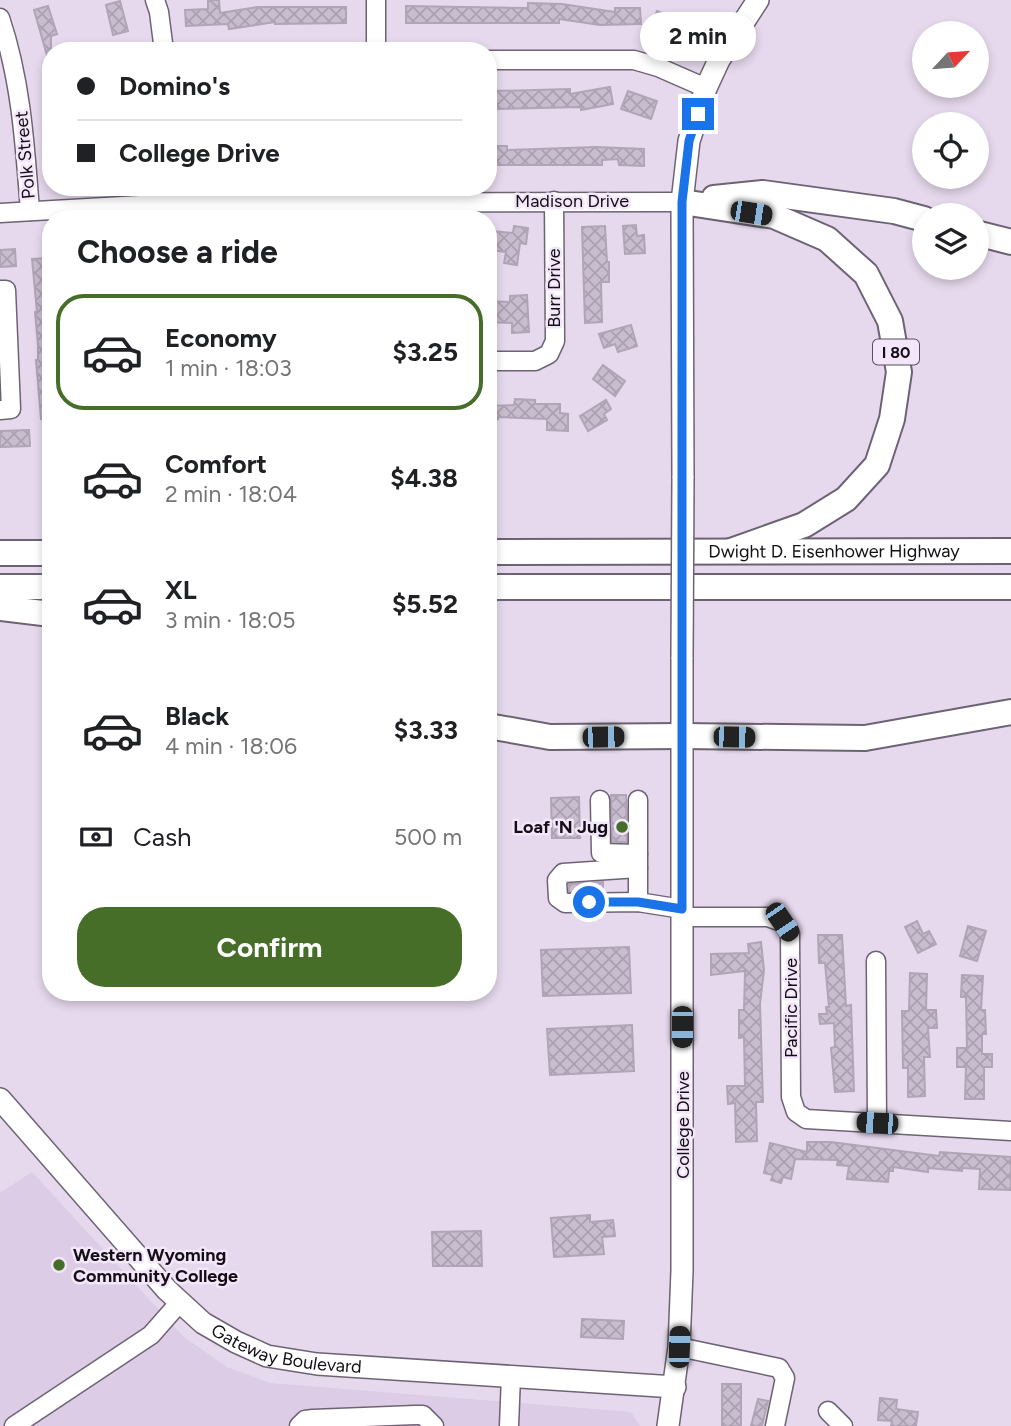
<!DOCTYPE html>
<html lang="en">
<head>
<meta charset="utf-8">
<style>
	body { margin:0; font-family:Figtree,sans-serif; background:#f2f2f2; color:#202124; height:100vh; display:flex; flex-direction:column; font-size:26px; white-space:nowrap }
	* { box-sizing:border-box; margin:0 }
	p { font-size:23px; color:#757577 }
	.icon { flex:none; width:38px; height:38px; fill:none; stroke:currentColor; stroke-width:2; stroke-linecap:round; stroke-linejoin:round }
	.map { position:relative; flex:1; overflow:hidden }
	.panel { position:absolute; left:42px; top:210px; width:455px; height:791px; display:flex; flex-direction:column; background:#fff; border-radius:28px; box-shadow:0 4px 10px #0003 }
	.panel>* { flex:none }
	.banner { position:absolute; left:42px; top:42px; width:455px; height:154px; border-radius:28px; box-shadow:0 4px 10px #0003; display:grid; align-content:center; height:154px; padding:0 35px; background:#fff }
	.needle { width:46px; rotate:64deg }
	.tools { position:absolute; left:912px; top:21px; display:grid; gap:14px }
	.tools a { display:grid; place-items:center; width:77px; height:77px; border-radius:50%; background:#fff; box-shadow:0 4px 10px #0003; font-size:35px }
	.end { position:absolute; width:32px; height:32px; margin:-16px; border:9px solid #1a73e8; background:#fff; box-shadow:0 0 0 4px #fff }
	.from { border-radius:50% }
	.bubble { position:absolute; height:49px; border-radius:24px; background:#fff; box-shadow:0 4px 10px #0003; font-size:23px; font-weight:700; line-height:49px; text-align:center }
	.car { position:absolute; width:21px; height:42px; margin:-21px -10px; border-radius:9px; box-shadow:0 0 5px 2px #0007; background:linear-gradient(#222 24%,#8ab4d8 0 40%,#222 0 76%,#8ab4d8 0 86%,#222 0) }
	.banner b { display:flex; align-items:center; gap:24px; height:66px; font-size:26px }
	.banner b+b { border-top:2px solid #e0e0e0 }
	.banner i { width:18px; height:18px; background:#202124 }
	ul { padding:0; list-style:none }
	li { display:flex; align-items:center; gap:21px; height:116px; margin:0 14px 10px; padding:0 21px; border:4px solid transparent; border-radius:28px }
	li div { flex:1 }
	li b { display:block; font-size:26px }
	li em { font-style:normal; font-weight:700 }
	li.on { border-color:#476e29 }
	li>.icon { width:63px; height:63px; stroke-width:1.5 }
	h2 { padding:0 35px; font-size:32px; line-height:84px }
	.pay { display:flex; align-items:center; gap:18px; height:77px; padding:0 35px; font-size:26px }
	.pay p { margin-inline-start:auto }
	.cta { display:flex; gap:14px; margin-top:auto; padding:14px 35px }
	.cta a { flex:1; height:80px; border-radius:28px; background:#476e29; color:#fff; font-size:28px; font-weight:700; line-height:80px; text-align:center }
	.map>svg:first-child { display:block }
	.built { fill:#dccce6 }
	.building { fill:url(#building-cross-hatch); stroke:#b0a4b7; stroke-width:2 }
	.lines { fill:none; stroke-linecap:round; stroke-linejoin:round }
	.minor-casing { stroke:#6e6374; stroke-width:21 }
	.major-casing { stroke:#6e6374; stroke-width:24 }
	.highway-casing { stroke:#6e6374; stroke-width:28 }
	.minor { stroke:#fff; stroke-width:18 }
	.major { stroke:#fff; stroke-width:21 }
	.highway { stroke:#fff; stroke-width:24 }
	.major-bridge-casing { stroke:#6e6374; stroke-width:24; stroke-linecap:butt }
	.major-bridge { stroke:#fff; stroke-width:21 }
	.route { stroke:#1a73e8; stroke-width:9 }
	.poi-dot { fill:#476e29; stroke:#f3e6fa; stroke-width:2.5 }
	.labels { text-anchor:middle; stroke-width:5; stroke-linejoin:round; paint-order:stroke }
	.shield { fill:#f3e6fa; stroke:#56505a; stroke-width:2 }
	.shield-label { font-size:16px; font-weight:bold; fill:#130f15 }
	.street-label { font-size:18px; fill:#130f15; stroke:#f3e6fa }
	.poi-label { font-size:18px; font-weight:bold; fill:#130f15; stroke:#f3e6fa; text-anchor:end }
</style>
</head>
<body>
<div class="map">
<svg width="1011" height="1426" viewBox="0 0 1011 1426">
	<defs>
		<pattern id="building-cross-hatch" width="8" height="8" patternUnits="userSpaceOnUse" patternTransform="scale(1.75)"><rect width="8" height="8" fill="#c8bccf"/><path d="M0 0l8 8M0 8l8-8" fill="none" stroke="#aba0b1"/></pattern>
	</defs>
	<rect width="100%" height="100%" fill="#e6d9ed"/>
	<!-- built -->
	<path class="built" d="M32,1172L184,1337L227,1367L270,1383L631,1412L640,1426H0V1193Z"/>
	<!-- building -->
	<g class="building">
		<path d="M208,0H219L220,13L258,7H346V23L275,24V22L229,29L228,24L186,26L185,10L208,9Z"/>
		<path d="M120,1L128,31L113,35L106,5Z"/>
		<path d="M528,3L562,4L615,12V8H640L641,24L600,25L559,19V23H406V6L528,8Z"/>
		<path d="M48,6L57,34L51,36V59H48L34,10Z"/>
		<path d="M657,11L688,24L681,38L651,26Z"/>
		<path d="M610,87L613,104L581,110V107L495,109L494,91L570,89V94Z"/>
		<path d="M628,91L657,101L651,119L621,109Z"/>
		<path d="M488,146H507V150L596,147L644,149V166L619,165L618,159L602,160V165H488Z"/>
		<path d="M636,225L637,236L644,235L645,253L625,254L623,226Z"/>
		<path d="M514,226L528,228L526,244L520,243L517,265L504,263L506,252L490,250L493,231L513,233Z"/>
		<path d="M605,226L607,262H609V282H601L602,322L585,323L582,227Z"/>
		<path d="M15,249L16,266L0,267V250Z"/>
		<path d="M47,258L51,294V417L41,419L36,360H38V345L35,312H37L32,259Z"/>
		<path d="M527,295L529,332L512,333V323L488,322V301L510,302V296Z"/>
		<path d="M631,325L637,346L618,352L615,344L604,348L599,334Z"/>
		<path d="M603,365L625,381L615,396L593,379Z"/>
		<path d="M515,399L535,400V404H560V413L568,414V431L547,430V419L498,417V419L488,420V406L514,405Z"/>
		<path d="M606,400L611,409L604,414L607,420L588,431L580,416Z"/>
		<path d="M29,430L30,446L0,447V431Z"/>
		<path d="M611,795H626L627,842H612Z"/>
		<path d="M579,797L580,838H552L551,798Z"/>
		<path d="M603,882V891L569,892V884Z"/>
		<path d="M917,921L923,934L929,931L936,944L918,953L905,927Z"/>
		<path d="M968,926L986,931L977,961L960,956Z"/>
		<path d="M818,935H842L846,1006L851,1005L854,1091L835,1092L831,1048L835,1047L834,1023L820,1024L819,1014H827L826,1007H829L825,963H819Z"/>
		<path d="M761,942L764,970L760,1004L763,1102H756L757,1141L736,1142L735,1103L728,1104L727,1086H745L744,1037L739,1038V1010H744L745,971L711,975V954L749,953L748,944Z"/>
		<path d="M629,947L631,993L543,996L541,950Z"/>
		<path d="M910,973L927,974L926,1010H936L937,1028H928L930,1057H924L925,1096L908,1097V1068H903L902,1011H909Z"/>
		<path d="M962,975L983,976L981,1010H985L986,1034H982V1054H992V1067H984V1099H965L966,1067H957V1048H967L966,997H961Z"/>
		<path d="M632,1025L634,1071L550,1075L547,1029Z"/>
		<path d="M807,1142H831L939,1156L940,1152L1011,1157V1190L979,1189L980,1169L962,1168V1171L928,1168V1172L893,1167V1171H889L888,1182L847,1179L849,1166L837,1165L838,1160L795,1159L791,1179L783,1177L781,1183L771,1180L773,1175L764,1173L770,1143L807,1152Z"/>
		<path d="M590,1215V1222L613,1220L615,1236L602,1237L604,1254L554,1257L551,1218Z"/>
		<path d="M481,1231L482,1266H433L432,1232Z"/>
		<path d="M582,1319L624,1321L623,1339L581,1337Z"/>
		<rect x="722" y="1384" width="19" height="42"/>
		<path d="M880,1398L897,1400L896,1409L918,1412L916,1426H891L892,1421L878,1420Z"/>
		<path d="M758,1399L768,1401L762,1426H751Z"/>
	</g>
	<g class="lines">
		<defs>
			<g id="minor">
				<path d="M155,0L159,12L164,51"/>
				<path d="M376,0V51"/>
				<path d="M0,18C21,80 25,145 30,211"/>
				<path d="M488,60H634L658,67L706,88"/>
				<path d="M174,187L175,219"/>
				<path d="M0,213L175,203L682,202"/>
				<path d="M0,290H6L11,409L0,410"/>
				<path d="M488,361H535L549,354L555,341L554,201"/>
				<path d="M600,800L601,853L638,854"/>
				<path d="M638,800V902"/>
				<path d="M638,868L563,873L557,880L558,898L565,903L638,902L682,909"/>
				<path d="M682,917H768L782,922L790,934L791,1097L796,1112L806,1119L1011,1131"/>
				<path d="M876,961L877,1123"/>
				<path d="M679,1347L779,1368L785,1378L775,1426"/>
				<path d="M828,1411L843,1426"/>
				<path d="M14,1426L151,1335L180,1302"/>
				<path d="M299,1426L305,1420L313,1419L415,1415H423L434,1426"/>
				<path d="M509,1426L511,1376"/>
			</g>
			<g id="major">
				<path d="M683,478L682,202L689,141L706,88L719,60L758,0"/>
				<path id="s1" d="M0,1099L167,1290L203,1323L236,1342L267,1356L317,1364L675,1387"/>
				<path d="M668,1426L679,1347L682,1271V657"/>
			</g>
			<g id="highway">
				<path d="M714,198L763,193L894,211L924,219"/>
				<path d="M682,202L774,216L827,239L866,274L890,321L899,372L892,419L877,465L846,499L804,525L731,551"/>
				<path d="M976,233L1011,242"/>
				<path id="s2" d="M488,552L1011,551"/>
				<path d="M0,553H51"/>
				<path d="M0,587H51"/>
				<path d="M488,587H1011"/>
				<path d="M0,608L51,614"/>
				<path d="M488,726L550,737L682,736L865,738L1011,712"/>
			</g>
		</defs>
		<!-- minor casing -->
		<use href="#minor" class="minor-casing"/>
		<!-- major casing -->
		<use href="#major" class="major-casing"/>
		<!-- highway casing -->
		<use href="#highway" class="highway-casing"/>
		<!-- minor -->
		<use href="#minor" class="minor"/>
		<!-- major -->
		<use href="#major" class="major"/>
		<!-- highway -->
		<use href="#highway" class="highway"/>
		<defs>
			<path id="major-bridge" d="M682,657L683,478"/>
		</defs>
		<!-- major-bridge casing -->
		<use href="#major-bridge" class="major-bridge-casing"/>
		<!-- major-bridge -->
		<use href="#major-bridge" class="major-bridge"/>
	</g>
	<g class="lines">
		<!-- route -->
		<path class="route" d="M589,902H638L682,909V202L689,141L698,114"/>
	</g>
	<!-- markers -->
	<g class="poi-dot">
		<circle cx="622" cy="827" r="7"/>
		<circle cx="59" cy="1265" r="7"/>
	</g>
	<g class="labels">
		<!-- shield labels -->
		<rect class="shield" x="873" y="339.5" width="46" height="25" rx="5"/>
		<g class="shield-label">
			<text x="896" y="358">I 80</text>
		</g>
		<!-- street labels -->
		<g class="street-label">
			<text transform="translate(25 155) rotate(-95)" y="6">Polk Street</text>
			<text x="572" y="207">Madison Drive</text>
			<text transform="translate(554 288) rotate(-90)" y="6">Burr Drive</text>
			<text dy="6" stroke="none"><textPath href="#s2" startOffset="346">Dwight D. Eisenhower Highway</textPath></text>
			<text transform="translate(791 1008) rotate(-90)" y="6">Pacific Drive</text>
			<text transform="translate(683 1125) rotate(-90)" y="6">College Drive</text>
			<text dy="6" stroke="none"><textPath href="#s1" startOffset="392">Gateway Boulevard</textPath></text>
		</g>
		<!-- poi labels -->
		<g class="poi-label">
			<text x="608" y="833">Loaf 'N Jug</text>
			<text x="73" y="1261" text-anchor="start">Western Wyoming<tspan x="73" dy="21">Community College</tspan></text>
		</g>
	</g>
</svg>
<div class="tools">
<a><svg class="needle" viewBox="-14 -14 28 28"><path d="M0-13l5 13h-10z" fill="#e53935"/><path d="M0 13l5-13h-10z" fill="#757577"/></svg></a>
<a><svg class="icon" aria-label="locate" viewBox="0 0 24 24"><circle cx="12" cy="12" r="6"/><path d="M12 2v4M12 18v4M2 12h4M18 12h4"/></svg></a>
<a><svg class="icon" aria-label="layers" viewBox="0 0 24 24"><path d="M12 4l9 5-9 5-9-5zM3 14l9 5 9-5"/></svg></a>
</div>
<i class="end from" style="left:589px;top:902px"></i>
<i class="end" style="left:698px;top:114px"></i>
<div class="bubble" style="left:640px;top:12px;width:116px">2 min</div>
<i class="car" style="left:751px;top:213px;rotate:99deg"></i>
<i class="car" style="left:603px;top:737px;rotate:89deg"></i>
<i class="car" style="left:734px;top:737px;rotate:91deg"></i>
<i class="car" style="left:782px;top:922px;rotate:146deg"></i>
<i class="car" style="left:682px;top:1027px;rotate:180deg"></i>
<i class="car" style="left:877px;top:1123px;rotate:273deg"></i>
<i class="car" style="left:679px;top:1347px;rotate:2deg"></i>
<div class="banner">
<b><i class="from"></i>Domino's</b>
<b><i></i>College Drive</b>
</div>
<section class="panel">
<h2>Choose a ride</h2>
<ul>
<li class="on"><svg class="icon" aria-label="car" viewBox="0 0 24 24"><path d="M5 17H2v-5l4-1 3-4h7l3 4 3 1v5h-3M9 17h6M6 11h13"/><circle cx="7" cy="17" r="2"/><circle cx="17" cy="17" r="2"/></svg><div><b>Economy</b><p>1 min · 18:03</p></div><em>$3.25</em></li>
<li><svg class="icon" aria-label="car" viewBox="0 0 24 24"><path d="M5 17H2v-5l4-1 3-4h7l3 4 3 1v5h-3M9 17h6M6 11h13"/><circle cx="7" cy="17" r="2"/><circle cx="17" cy="17" r="2"/></svg><div><b>Comfort</b><p>2 min · 18:04</p></div><em>$4.38</em></li>
<li><svg class="icon" aria-label="car" viewBox="0 0 24 24"><path d="M5 17H2v-5l4-1 3-4h7l3 4 3 1v5h-3M9 17h6M6 11h13"/><circle cx="7" cy="17" r="2"/><circle cx="17" cy="17" r="2"/></svg><div><b>XL</b><p>3 min · 18:05</p></div><em>$5.52</em></li>
<li><svg class="icon" aria-label="car" viewBox="0 0 24 24"><path d="M5 17H2v-5l4-1 3-4h7l3 4 3 1v5h-3M9 17h6M6 11h13"/><circle cx="7" cy="17" r="2"/><circle cx="17" cy="17" r="2"/></svg><div><b>Black</b><p>4 min · 18:06</p></div><em>$3.33</em></li>
</ul>
<div class="pay"><svg class="icon" aria-label="cash" viewBox="0 0 24 24"><path d="M3 7h18v10H3z"/><circle cx="12" cy="12" r="2"/></svg>Cash<p>500 m</p></div>
<div class="cta"><a>Confirm</a></div>
</section>
</div>
</body>
</html>
